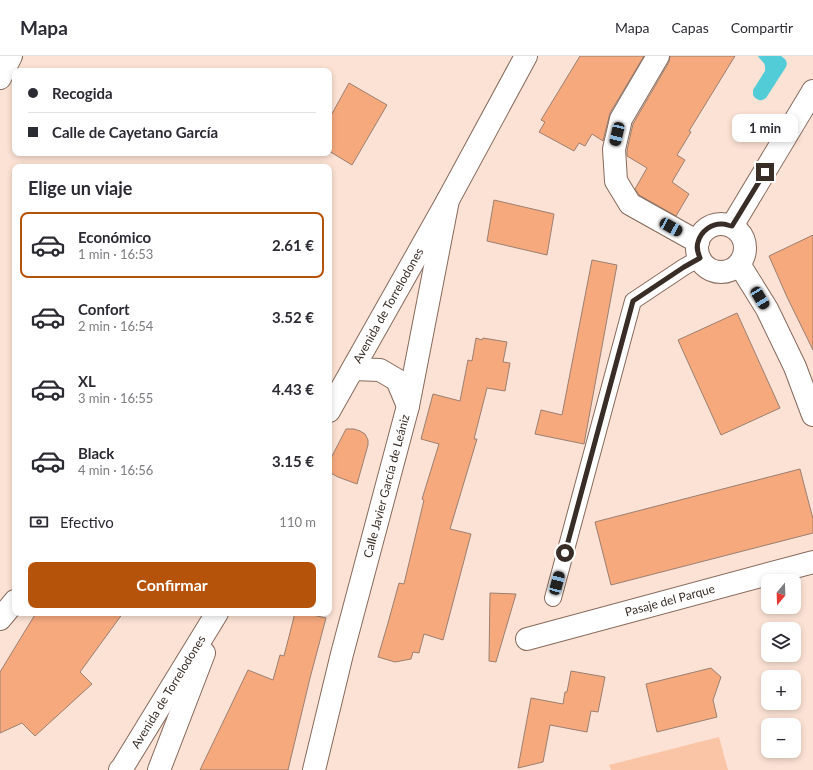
<!DOCTYPE html>
<html lang="es">
<head>
<meta charset="utf-8">
<style>
	body { margin:0; font-family:Lato,sans-serif; background:#f2f2f3; color:#2b2b33; height:100vh; display:flex; flex-direction:column; font-size:15px; white-space:nowrap }
	* { box-sizing:border-box; margin:0 }
	p { font-size:13px; color:#7c7c81 }
	.icon { flex:none; width:22px; height:22px; fill:none; stroke:currentColor; stroke-width:2; stroke-linecap:round; stroke-linejoin:round }
	.map { position:relative; flex:1; overflow:hidden }
	.drawer { position:absolute; left:12px; top:108px; width:320px; height:452px; display:flex; flex-direction:column; background:#fff; border-radius:8px; box-shadow:0 2px 6px #0003 }
	.drawer>* { flex:none }
	.guide { position:absolute; left:12px; top:12px; width:320px; height:88px; border-radius:8px; box-shadow:0 2px 6px #0003; display:grid; align-content:center; height:88px; padding:0 16px; background:#fff }
	.needle { width:26px; rotate:199deg }
	.controls { position:absolute; left:761px; top:518px; display:grid; gap:8px }
	.controls a { display:grid; place-items:center; width:40px; height:40px; border-radius:8px; background:#fff; box-shadow:0 2px 6px #0003; font-size:20px }
	.end { position:absolute; width:18px; height:18px; margin:-9px; border:5px solid #392e27; background:#fff; box-shadow:0 0 0 2px #fff }
	.from { border-radius:50% }
	.bubble { position:absolute; height:28px; border-radius:8px; background:#fff; box-shadow:0 2px 6px #0003; font-size:13px; font-weight:700; line-height:28px; text-align:center }
	.car { position:absolute; width:12px; height:24px; margin:-12px -6px; border-radius:5px; box-shadow:0 0 3px 1px #0007; background:linear-gradient(#222 24%,#8ab4d8 0 40%,#222 0 76%,#8ab4d8 0 86%,#222 0) }
	.guide b { display:flex; align-items:center; gap:14px; height:38px; font-size:15px }
	.guide b+b { border-top:1px solid #e1e1e2 }
	.guide i { width:10px; height:10px; background:#2b2b33 }
	ul { padding:0; list-style:none }
	li { display:flex; align-items:center; gap:12px; height:66px; margin:0 8px 6px; padding:0 8px; border:2px solid transparent; border-radius:8px }
	li div { flex:1 }
	li b { display:block; font-size:15px }
	li em { font-style:normal; font-weight:700 }
	li.on { border-color:#b45309 }
	li>.icon { width:36px; height:36px; stroke-width:1.5 }
	h2 { padding:0 16px; font-size:18px; line-height:48px }
	.pay { display:flex; align-items:center; gap:10px; height:44px; padding:0 16px; font-size:15px }
	.pay p { margin-inline-start:auto }
	.action { display:flex; gap:8px; margin-top:auto; padding:8px 16px }
	.action a { flex:1; height:46px; border-radius:8px; background:#b45309; color:#fff; font-size:16px; font-weight:700; line-height:46px; text-align:center }
	header { display:flex; align-items:center; gap:24px; box-sizing:border-box; height:56px; padding:0 20px; background:#fff; border-bottom:1px solid #e1e1e2 }
	header strong { font-size:19px }
	nav { display:flex; gap:22px; margin-inline-start:auto; font-size:14px }
	.map>svg:first-child { display:block }
	.green { fill:#fac4a6 }
	.water { fill:#52cdd7 }
	.building { fill:#f6a97d; stroke:#9b7f70 }
	.lines { fill:none; stroke-linecap:round; stroke-linejoin:round }
	.lane-casing { stroke:#866a5c; stroke-width:18 }
	.street-casing { stroke:#866a5c; stroke-width:24 }
	.lane { stroke:#fff; stroke-width:16 }
	.street { stroke:#fff; stroke-width:22 }
	.route { stroke:#392e27; stroke-width:5 }
	.labels { text-anchor:middle; stroke-width:3; stroke-linejoin:round; paint-order:stroke }
	.street-label { font-size:12px; fill:#392e27; stroke:#fbe2d4 }
</style>
</head>
<body>
<header>
<strong>Mapa</strong>
<nav><a>Mapa</a><a>Capas</a><a>Compartir</a></nav>
</header>
<div class="map">
<svg width="813" height="714" viewBox="0 0 813 714">
	<rect width="100%" height="100%" fill="#fbe2d4"/>
	<!-- green -->
	<path class="green" d="M719,681L728,714H611L609,709Z"/>
	<!-- water -->
	<path class="water" d="M758,0H781C786,3 788,6 786,11L766,42C761,46 756,44 753,39V34L765,15C766,5 761,6 758,0Z"/>
	<!-- building -->
	<g class="building">
		<path d="M580,0H644L610,57L603,85L592,78L585,90L579,87L574,95L539,76L545,66L541,64Z"/>
		<path d="M670,0H735L689,75L691,76L677,99L685,104L672,126L689,138L676,160L639,139L635,133L647,112L627,100V94L633,68L669,6Z"/>
		<path d="M349,27L387,49L352,109L329,95V63Z"/>
		<path d="M494,144L554,158L547,199L487,185Z"/>
		<path d="M813,179V294L787,241L769,200Z"/>
		<path d="M592,204L617,209L584,388L535,378L541,354L562,359Z"/>
		<path d="M737,257L780,352L721,379L678,284Z"/>
		<path d="M476,282L482,284L483,282L507,286L503,306L510,307L505,335L487,332L474,383H477L450,473L471,478L443,584L424,578L419,597L413,596L411,603L395,606L378,601L388,567L399,527L404,528L424,444L422,443L439,388L421,383L433,338L460,345L468,304L472,305Z"/>
		<path d="M346,373H354L360,375L365,378L368,384V389L357,428L338,421L329,416V406Z"/>
		<path d="M800,413L813,463V477L611,529L595,466Z"/>
		<path d="M490,537L516,538L496,606L489,605Z"/>
		<path d="M36,557H123L80,616L92,628L35,680L22,667L0,677V616Z"/>
		<path d="M295,557H304L326,562L310,622L288,714H200L248,614L273,624L280,599L284,600Z"/>
		<path d="M711,612L721,621L713,644L717,661L657,676L646,628Z"/>
		<path d="M571,615L605,621L598,656L591,655L587,676L550,669L543,706L518,712L531,642L563,648L565,636H567Z"/>
	</g>
	<g class="lines">
		<defs>
			<path id="lane" d="M553,542L633,245L684,211L700,202"/>
			<g id="street">
				<path d="M658,0L621,63L614,93L616,125L630,148L698,186"/>
				<path d="M0,22L11,0"/>
				<circle cx="721" cy="192" r="24"/>
				<path d="M732,170L813,35"/>
				<path d="M739,208L767,253L795,311L813,359"/>
				<path d="M353,313L380,314L397,324L408,350"/>
				<path id="s1" d="M329,355L448,144L526,0"/>
				<path d="M0,563L15,545"/>
				<path id="s2" d="M527,583L813,506"/>
				<path id="s3" d="M120,714L122,712L217,557"/>
				<path d="M159,714L204,597"/>
				<path id="s4" d="M314,714L342,598L408,350L448,144"/>
			</g>
		</defs>
		<!-- lane casing -->
		<use href="#lane" class="lane-casing"/>
		<!-- street casing -->
		<use href="#street" class="street-casing"/>
		<!-- lane -->
		<use href="#lane" class="lane"/>
		<!-- street -->
		<use href="#street" class="street"/>
	</g>
	<g class="lines">
		<!-- route -->
		<path class="route" d="M565,497L633,245L684,211L700,202C698,197 696,192 698,186C701,175 712,167 723,168C726,168 729,170 732,170L765,116"/>
	</g>
	<g class="labels">
		<!-- street labels -->
		<g class="street-label">
			<text dy="4" stroke="none"><textPath href="#s1" startOffset="121">Avenida de Torrelodones</textPath></text>
			<text dy="4" stroke="none"><textPath href="#s4" startOffset="293">Calle Javier García de Leániz</textPath></text>
			<text dy="4" stroke="none"><textPath href="#s2" startOffset="148">Pasaje del Parque</textPath></text>
			<text dy="4" stroke="none"><textPath href="#s3" startOffset="92">Avenida de Torrelodones</textPath></text>
		</g>
	</g>
</svg>
<div class="controls">
<a><svg class="needle" viewBox="-14 -14 28 28"><path d="M0-13l5 13h-10z" fill="#e53935"/><path d="M0 13l5-13h-10z" fill="#7c7c81"/></svg></a>
<a><svg class="icon" aria-label="layers" viewBox="0 0 24 24"><path d="M12 4l9 5-9 5-9-5zM3 14l9 5 9-5"/></svg></a>
<a>+</a>
<a>−</a>
</div>
<i class="end from" style="left:565px;top:497px"></i>
<i class="end" style="left:765px;top:116px"></i>
<div class="bubble" style="left:732px;top:58px;width:66px">1 min</div>
<i class="car" style="left:617px;top:78px;rotate:193deg"></i>
<i class="car" style="left:671px;top:171px;rotate:119deg"></i>
<i class="car" style="left:760px;top:242px;rotate:149deg"></i>
<i class="car" style="left:557px;top:527px;rotate:15deg"></i>
<div class="guide">
<b><i class="from"></i>Recogida</b>
<b><i></i>Calle de Cayetano García</b>
</div>
<section class="drawer">
<h2>Elige un viaje</h2>
<ul>
<li class="on"><svg class="icon" aria-label="car" viewBox="0 0 24 24"><path d="M5 17H2v-5l4-1 3-4h7l3 4 3 1v5h-3M9 17h6M6 11h13"/><circle cx="7" cy="17" r="2"/><circle cx="17" cy="17" r="2"/></svg><div><b>Económico</b><p>1 min · 16:53</p></div><em>2.61 €</em></li>
<li><svg class="icon" aria-label="car" viewBox="0 0 24 24"><path d="M5 17H2v-5l4-1 3-4h7l3 4 3 1v5h-3M9 17h6M6 11h13"/><circle cx="7" cy="17" r="2"/><circle cx="17" cy="17" r="2"/></svg><div><b>Confort</b><p>2 min · 16:54</p></div><em>3.52 €</em></li>
<li><svg class="icon" aria-label="car" viewBox="0 0 24 24"><path d="M5 17H2v-5l4-1 3-4h7l3 4 3 1v5h-3M9 17h6M6 11h13"/><circle cx="7" cy="17" r="2"/><circle cx="17" cy="17" r="2"/></svg><div><b>XL</b><p>3 min · 16:55</p></div><em>4.43 €</em></li>
<li><svg class="icon" aria-label="car" viewBox="0 0 24 24"><path d="M5 17H2v-5l4-1 3-4h7l3 4 3 1v5h-3M9 17h6M6 11h13"/><circle cx="7" cy="17" r="2"/><circle cx="17" cy="17" r="2"/></svg><div><b>Black</b><p>4 min · 16:56</p></div><em>3.15 €</em></li>
</ul>
<div class="pay"><svg class="icon" aria-label="cash" viewBox="0 0 24 24"><path d="M3 7h18v10H3z"/><circle cx="12" cy="12" r="2"/></svg>Efectivo<p>110 m</p></div>
<div class="action"><a>Confirmar</a></div>
</section>
</div>
</body>
</html>
